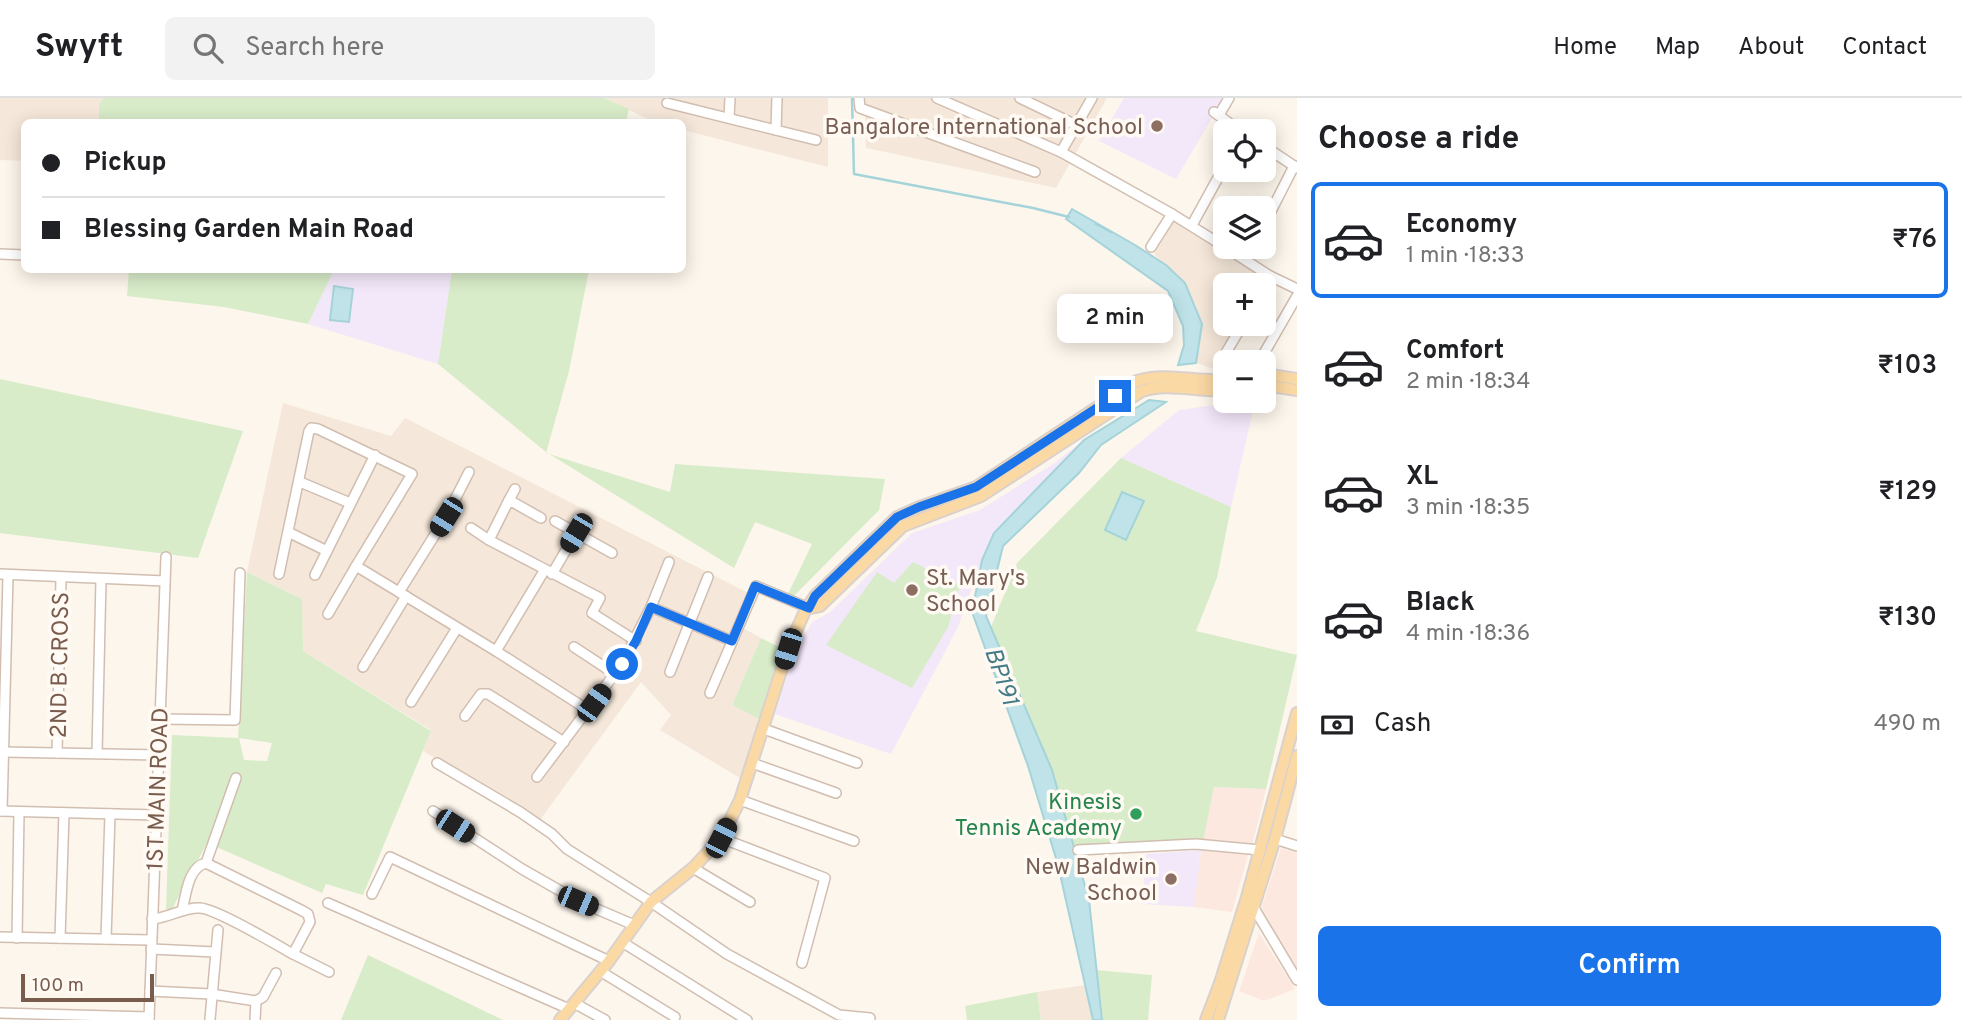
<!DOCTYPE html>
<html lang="en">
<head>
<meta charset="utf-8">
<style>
	body { margin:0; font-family:Overpass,sans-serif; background:#f2f2f2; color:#202124; height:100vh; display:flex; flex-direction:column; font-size:26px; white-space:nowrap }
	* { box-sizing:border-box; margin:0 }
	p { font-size:23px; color:#757577 }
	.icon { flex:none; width:38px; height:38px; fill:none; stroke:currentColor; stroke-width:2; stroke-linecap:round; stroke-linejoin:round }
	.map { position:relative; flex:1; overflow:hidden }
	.details { display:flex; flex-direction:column; background:#fff; width:665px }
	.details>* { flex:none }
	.banner { position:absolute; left:21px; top:21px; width:665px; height:154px; border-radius:10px; box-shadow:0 4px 18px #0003; display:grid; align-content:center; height:154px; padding:0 21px; background:#fff }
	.buttons { position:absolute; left:1213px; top:21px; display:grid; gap:14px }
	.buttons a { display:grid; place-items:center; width:63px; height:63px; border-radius:10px; background:#fff; box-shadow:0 4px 18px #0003; font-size:35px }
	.scale { position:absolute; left:21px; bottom:18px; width:133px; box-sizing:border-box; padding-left:7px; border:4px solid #7a5c4d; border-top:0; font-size:19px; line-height:24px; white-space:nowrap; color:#7a5c4d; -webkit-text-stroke:5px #fffaf3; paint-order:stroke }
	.end { position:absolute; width:32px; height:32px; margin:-16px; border:9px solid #1a73e8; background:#fff; box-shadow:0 0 0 4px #fff }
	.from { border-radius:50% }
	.bubble { position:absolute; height:49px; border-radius:10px; background:#fff; box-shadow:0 4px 18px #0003; font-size:23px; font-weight:600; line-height:49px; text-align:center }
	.car { position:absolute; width:21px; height:42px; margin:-21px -10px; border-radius:9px; box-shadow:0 0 5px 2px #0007; background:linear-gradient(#222 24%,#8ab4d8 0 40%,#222 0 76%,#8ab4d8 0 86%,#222 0) }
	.banner b { display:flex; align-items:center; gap:24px; height:66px; font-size:26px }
	.banner b+b { border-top:2px solid #e0e0e0 }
	.banner i { width:18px; height:18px; background:#202124 }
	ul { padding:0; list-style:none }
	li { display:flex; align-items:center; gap:21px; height:116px; margin:0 14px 10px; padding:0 7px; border:4px solid transparent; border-radius:10px }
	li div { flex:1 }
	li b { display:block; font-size:26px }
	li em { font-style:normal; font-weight:600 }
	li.on { border-color:#1a73e8 }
	li>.icon { width:63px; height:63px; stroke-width:1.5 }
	h2 { padding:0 21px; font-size:32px; line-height:84px }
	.pay { display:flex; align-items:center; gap:18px; height:77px; padding:0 21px; font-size:26px }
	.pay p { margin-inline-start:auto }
	.action { display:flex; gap:14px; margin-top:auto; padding:14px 21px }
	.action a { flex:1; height:80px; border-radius:10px; background:#1a73e8; color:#fff; font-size:28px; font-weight:600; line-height:80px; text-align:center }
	header { display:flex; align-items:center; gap:42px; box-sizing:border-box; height:98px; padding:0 35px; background:#fff; border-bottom:2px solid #e0e0e0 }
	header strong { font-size:33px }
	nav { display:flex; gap:38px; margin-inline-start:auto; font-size:24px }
	.search { width:490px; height:63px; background:#f2f2f2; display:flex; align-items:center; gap:18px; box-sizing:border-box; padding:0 24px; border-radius:10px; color:#757577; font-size:26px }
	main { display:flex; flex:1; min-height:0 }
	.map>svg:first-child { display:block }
	.residential { fill:#f5e8da }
	.commercial { fill:#fde8e0 }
	.education { fill:#f3e8fa }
	.green { fill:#d8ecc9; fill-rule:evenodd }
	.water { fill:#bfe3e8; stroke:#a5d3da; stroke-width:2 }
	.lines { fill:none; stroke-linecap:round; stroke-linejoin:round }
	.stream { stroke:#a5d3da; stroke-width:2.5 }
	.minor-casing { stroke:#d1beb0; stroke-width:12 }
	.major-casing { stroke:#dad1cd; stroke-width:14 }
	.minor { stroke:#fff; stroke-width:9 }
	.major { stroke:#fbd9a5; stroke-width:10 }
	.route { stroke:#1a73e8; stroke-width:9 }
	.education-dot { fill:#8d6e63; stroke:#fffaf3; stroke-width:2.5 }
	.leisure-dot { fill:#2e9e5b; stroke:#fffaf3; stroke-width:2.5 }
	.labels { text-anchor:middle; stroke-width:7; stroke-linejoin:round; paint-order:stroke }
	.education-label { font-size:23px; fill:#785e54; stroke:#fffaf3; text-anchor:end }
	.street-label { font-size:23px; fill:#7a5c4d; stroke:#fffaf3 }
	.leisure-label { font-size:23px; fill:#27864d; stroke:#fffaf3; text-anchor:end }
	.water-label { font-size:24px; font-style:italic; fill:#437c86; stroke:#fffaf3 }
</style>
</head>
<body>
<header>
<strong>Swyft</strong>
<div class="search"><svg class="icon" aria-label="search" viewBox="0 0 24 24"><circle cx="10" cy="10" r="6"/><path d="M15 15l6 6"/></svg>Search here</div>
<nav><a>Home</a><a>Map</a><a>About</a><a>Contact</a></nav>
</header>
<main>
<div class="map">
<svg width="1297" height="922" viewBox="0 0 1297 922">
	<rect width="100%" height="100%" fill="#fdf6ec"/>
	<!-- residential -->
	<g class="residential">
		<path d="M0,0H103L99,7V24H24V63L0,62Z"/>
		<path d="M604,0H828V69L683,32L682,24H654Z"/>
		<path d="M865,0H1107L1056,90L866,50Z"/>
		<path d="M1174,124L1266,181L1262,187H1225V226H1240L1214,271L1196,265L1202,226L1185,185L1154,156Z"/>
		<path d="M283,305L391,338L405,320L756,499L743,530L761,540L732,607L759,621L740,680L660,632L671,617L641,584L540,722L423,653L431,632L303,553L302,501L247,474Z"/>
		<path d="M1085,887L1093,922H1041L1037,894Z"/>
	</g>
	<!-- commercial -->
	<g class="commercial">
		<path d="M1214,689L1266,691L1252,748L1203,744Z"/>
		<path d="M1281,750L1297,755V872L1261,811Z"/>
		<path d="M1201,752L1248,757L1232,814L1194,809Z"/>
		<path d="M1259,835L1295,891L1264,903L1239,893Z"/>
	</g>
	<!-- education -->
	<g class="education">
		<path d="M1124,0H1224L1176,81L1099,43Z"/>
		<path d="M334,172H452L438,266L308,226Z"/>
		<path d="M1242,303H1255L1231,409L1121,360L1179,312Z"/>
		<path d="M1084,342L994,436L982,462L958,529L891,656L775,616L795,554L812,524L829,515L912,435L980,412L1053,366Z"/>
		<path d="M1201,752L1194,809L1142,806L1146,756Z"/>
	</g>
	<!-- green -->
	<g class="green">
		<path d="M103,0H604L629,11L626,24H99V7Z"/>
		<path d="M129,172H334L308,226L224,209L127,198Z"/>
		<path d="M452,172H589L569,273L546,355L670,394L675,366L885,381L879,412L793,499L788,496L812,446L755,424L734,470L546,354L438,266Z"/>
		<path d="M0,281L243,333L198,460L0,435Z"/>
		<path d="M1121,360L1231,409L1217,480L1196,533L1297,557L1266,691L1214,689L1203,744L1074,749L1052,672L991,529L1017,465Z"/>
		<path d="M913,464L960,487L948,529L912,590L826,547L877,474L894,485Z"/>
		<path d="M247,474L302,501L303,553L431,633L363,797L326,786L322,795L207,745L172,811H166L172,637L238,640ZM239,640L272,645L267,663L244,662Z"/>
		<path d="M761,540L781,550L759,621L732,607Z"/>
		<path d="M368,857L503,922H341Z"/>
		<path d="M1095,872L1152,877L1148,922H1102Z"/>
		<path d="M1037,894L1041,922H967L965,908Z"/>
	</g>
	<!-- water -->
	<g class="water">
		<path d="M1072,111L1135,147L1166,167L1185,185L1202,226L1196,265L1178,267L1184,247L1183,228L1168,193L1066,121Z"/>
		<path d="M334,188L353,191L349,224L330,222Z"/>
		<path d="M1149,302L1166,304L1101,347L1079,375L1003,448L986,518L1052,672L1089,802L1102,922H1093L1058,767L1028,668L972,514L982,462L994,435L1084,342Z"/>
		<path d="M1122,394L1144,403L1126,442L1105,432Z"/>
	</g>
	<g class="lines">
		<!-- stream -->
		<g class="stream">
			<path d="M852,0L854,76L1033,110L1069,119"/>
			<path d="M1096,126L1111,134"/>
		</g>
		<defs>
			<g id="minor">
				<path d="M859,0L860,10L1035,74"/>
				<path d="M937,0L1061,54L1172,116L1225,149"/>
				<path d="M1020,0L1076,27"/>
				<path d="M667,5L816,42"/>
				<path d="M1214,14L1240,33"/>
				<path d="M1219,17L1229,0"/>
				<path d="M729,20L730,0"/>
				<path d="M776,32L777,0"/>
				<path d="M1264,48L1297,70"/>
				<path d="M1061,54L1092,0"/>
				<path d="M1192,127L1225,67"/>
				<path d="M1264,127L1294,68"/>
				<path d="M1151,149L1172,116"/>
				<path d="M1225,149L1270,178L1297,191"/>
				<path d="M0,156L24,157"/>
				<path d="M1246,162L1252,149"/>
				<path d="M1264,190L1270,178"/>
				<path d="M1224,258L1243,226"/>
				<path d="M1259,264L1297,198"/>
				<path d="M300,384L350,405"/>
				<path d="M509,402L515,391"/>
				<path d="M541,420L509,402L489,442L600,500L592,515L636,543"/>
				<path d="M555,423L612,455"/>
				<path d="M471,430L489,442"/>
				<path d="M288,434L327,453"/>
				<path d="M544,473L496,553L588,612"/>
				<path d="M0,476L165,483"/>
				<path d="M279,476L309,333L311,330L318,331L412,376L356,468L496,553"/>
				<path d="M552,476L576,435"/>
				<path d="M315,477L375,357"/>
				<path d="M399,494L446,419L469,374"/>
				<path d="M651,509L669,464"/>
				<path d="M328,516L356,468"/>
				<path d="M574,549L615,576"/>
				<path d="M363,569L406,498"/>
				<path d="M670,574L708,479"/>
				<path d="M710,595L756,488L809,510"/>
				<path d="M411,604L457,530"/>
				<path d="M465,618L481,596H488L564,644"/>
				<path d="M160,621L235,622L240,475"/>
				<path d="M764,631L857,665"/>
				<path d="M4,654L158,657"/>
				<path d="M57,655L61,480"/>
				<path d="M97,655L101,481"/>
				<path d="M437,665L520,714L552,736L567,751L651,804L727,856L839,917L870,920"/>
				<path d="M752,665L836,695"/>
				<path d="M537,679L622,566L651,509L732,543"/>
				<path d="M740,702L854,743"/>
				<path d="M0,713L156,717"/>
				<path d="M2,713L8,478"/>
				<path d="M433,713L522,771L578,803L634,827"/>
				<path d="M721,740L825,780L802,865"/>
				<path d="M1275,741L1297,748"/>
				<path d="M1078,752L1196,746L1260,752"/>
				<path d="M206,765L236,680"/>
				<path d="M693,770L750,804"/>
				<path d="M372,796L390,759L609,863"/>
				<path d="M328,805L569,911"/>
				<path d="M1251,805L1297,882"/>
				<path d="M152,821C169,820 183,809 200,810C217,811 275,846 293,856L310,824L308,816L301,812L206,765C188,769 186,797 182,813"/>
				<path d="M0,839L151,842"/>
				<path d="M17,840L19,714"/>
				<path d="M60,840L64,715"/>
				<path d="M106,841L110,716"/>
				<path d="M622,844L747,922"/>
				<path d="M151,851L215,854"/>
				<path d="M293,856L329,874"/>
				<path d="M600,873L675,919"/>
				<path d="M150,893L211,896L256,903L263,899L276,875"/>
				<path d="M574,905L605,922"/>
				<path d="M0,915L149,919"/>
				<path d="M210,921L218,832"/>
				<path d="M149,922L166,459"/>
				<path d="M255,922L256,903"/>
			</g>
			<g id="major">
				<path d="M1264,276L1297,281"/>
				<path d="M1264,287L1297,292"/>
				<path d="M809,510L820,508L903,428L981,398L1142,293C1167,284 1198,294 1225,292"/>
				<path d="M560,922L609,863L651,804L693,770L721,740L740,702L788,551L805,513L815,498L897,419L919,409L976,389L1137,283C1165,274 1196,284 1225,282"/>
				<path d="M1206,922L1220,885L1247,799L1297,615"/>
				<path d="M1218,922L1275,741L1297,658"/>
			</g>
		</defs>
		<!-- minor casing -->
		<use href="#minor" class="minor-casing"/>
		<!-- major casing -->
		<use href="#major" class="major-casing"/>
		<!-- minor -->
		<use href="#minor" class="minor"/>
		<!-- major -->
		<use href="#major" class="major"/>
	</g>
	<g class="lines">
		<!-- route -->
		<path class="route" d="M622,566L636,543L651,509L732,543L755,488L809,510L815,498L897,419L919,409L976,389L1115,298"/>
	</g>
	<!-- markers -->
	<g class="education-dot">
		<circle cx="1157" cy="28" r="7"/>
		<circle cx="912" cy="492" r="7"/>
		<circle cx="1171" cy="781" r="7"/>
	</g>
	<circle class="leisure-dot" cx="1136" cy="716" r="7"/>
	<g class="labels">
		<!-- education labels -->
		<g class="education-label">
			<text x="1143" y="36">Bangalore International School</text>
			<text x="926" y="487" text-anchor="start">St. Mary's<tspan x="926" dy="26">School</tspan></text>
			<text x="1157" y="776">New Baldwin<tspan x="1157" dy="26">School</tspan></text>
		</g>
		<!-- street labels -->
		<g class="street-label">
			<text transform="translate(59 567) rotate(-89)" y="8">2ND B CROSS</text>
			<text transform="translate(157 691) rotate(-88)" y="8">1ST MAIN ROAD</text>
		</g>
		<!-- leisure labels -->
		<g class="leisure-label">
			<text x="1122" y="711">Kinesis<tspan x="1122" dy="26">Tennis Academy</tspan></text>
		</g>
		<!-- water labels -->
		<g class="water-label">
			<text transform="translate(1002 578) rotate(71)" y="8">BP191</text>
		</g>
	</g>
</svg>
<div class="buttons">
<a><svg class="icon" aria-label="locate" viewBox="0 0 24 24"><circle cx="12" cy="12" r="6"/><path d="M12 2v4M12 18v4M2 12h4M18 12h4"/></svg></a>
<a><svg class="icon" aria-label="layers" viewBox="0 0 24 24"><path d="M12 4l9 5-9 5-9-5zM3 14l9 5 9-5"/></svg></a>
<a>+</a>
<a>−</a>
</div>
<div class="scale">100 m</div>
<i class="end from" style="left:622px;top:566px"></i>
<i class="end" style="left:1115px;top:298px"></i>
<div class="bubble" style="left:1057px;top:196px;width:116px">2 min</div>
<i class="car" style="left:446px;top:419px;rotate:212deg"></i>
<i class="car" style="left:576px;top:435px;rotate:211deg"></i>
<i class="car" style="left:788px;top:551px;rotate:197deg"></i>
<i class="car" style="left:594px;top:605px;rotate:36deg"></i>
<i class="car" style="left:455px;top:728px;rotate:123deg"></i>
<i class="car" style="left:721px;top:740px;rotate:27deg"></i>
<i class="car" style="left:578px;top:803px;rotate:113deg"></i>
<div class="banner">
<b><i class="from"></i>Pickup</b>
<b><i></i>Blessing Garden Main Road</b>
</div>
</div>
<section class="details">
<h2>Choose a ride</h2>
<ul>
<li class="on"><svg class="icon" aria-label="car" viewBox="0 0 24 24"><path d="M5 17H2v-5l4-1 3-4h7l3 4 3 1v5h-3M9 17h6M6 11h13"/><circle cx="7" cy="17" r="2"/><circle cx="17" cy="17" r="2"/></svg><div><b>Economy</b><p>1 min · 18:33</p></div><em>₹76</em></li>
<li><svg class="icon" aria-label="car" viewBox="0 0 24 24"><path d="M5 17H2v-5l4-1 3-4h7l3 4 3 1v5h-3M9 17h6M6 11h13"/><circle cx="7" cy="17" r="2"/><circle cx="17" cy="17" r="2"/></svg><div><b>Comfort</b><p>2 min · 18:34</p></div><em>₹103</em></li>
<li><svg class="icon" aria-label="car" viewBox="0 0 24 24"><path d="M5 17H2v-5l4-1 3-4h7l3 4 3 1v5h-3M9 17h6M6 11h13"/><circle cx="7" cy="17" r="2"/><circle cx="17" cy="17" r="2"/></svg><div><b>XL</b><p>3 min · 18:35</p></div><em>₹129</em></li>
<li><svg class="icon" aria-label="car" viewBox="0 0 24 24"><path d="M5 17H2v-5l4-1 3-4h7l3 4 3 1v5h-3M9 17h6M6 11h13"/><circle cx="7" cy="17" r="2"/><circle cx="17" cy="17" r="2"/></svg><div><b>Black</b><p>4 min · 18:36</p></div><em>₹130</em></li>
</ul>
<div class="pay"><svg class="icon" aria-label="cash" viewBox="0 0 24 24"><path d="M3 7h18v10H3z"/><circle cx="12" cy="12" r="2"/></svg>Cash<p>490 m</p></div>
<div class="action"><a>Confirm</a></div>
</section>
</main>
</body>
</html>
